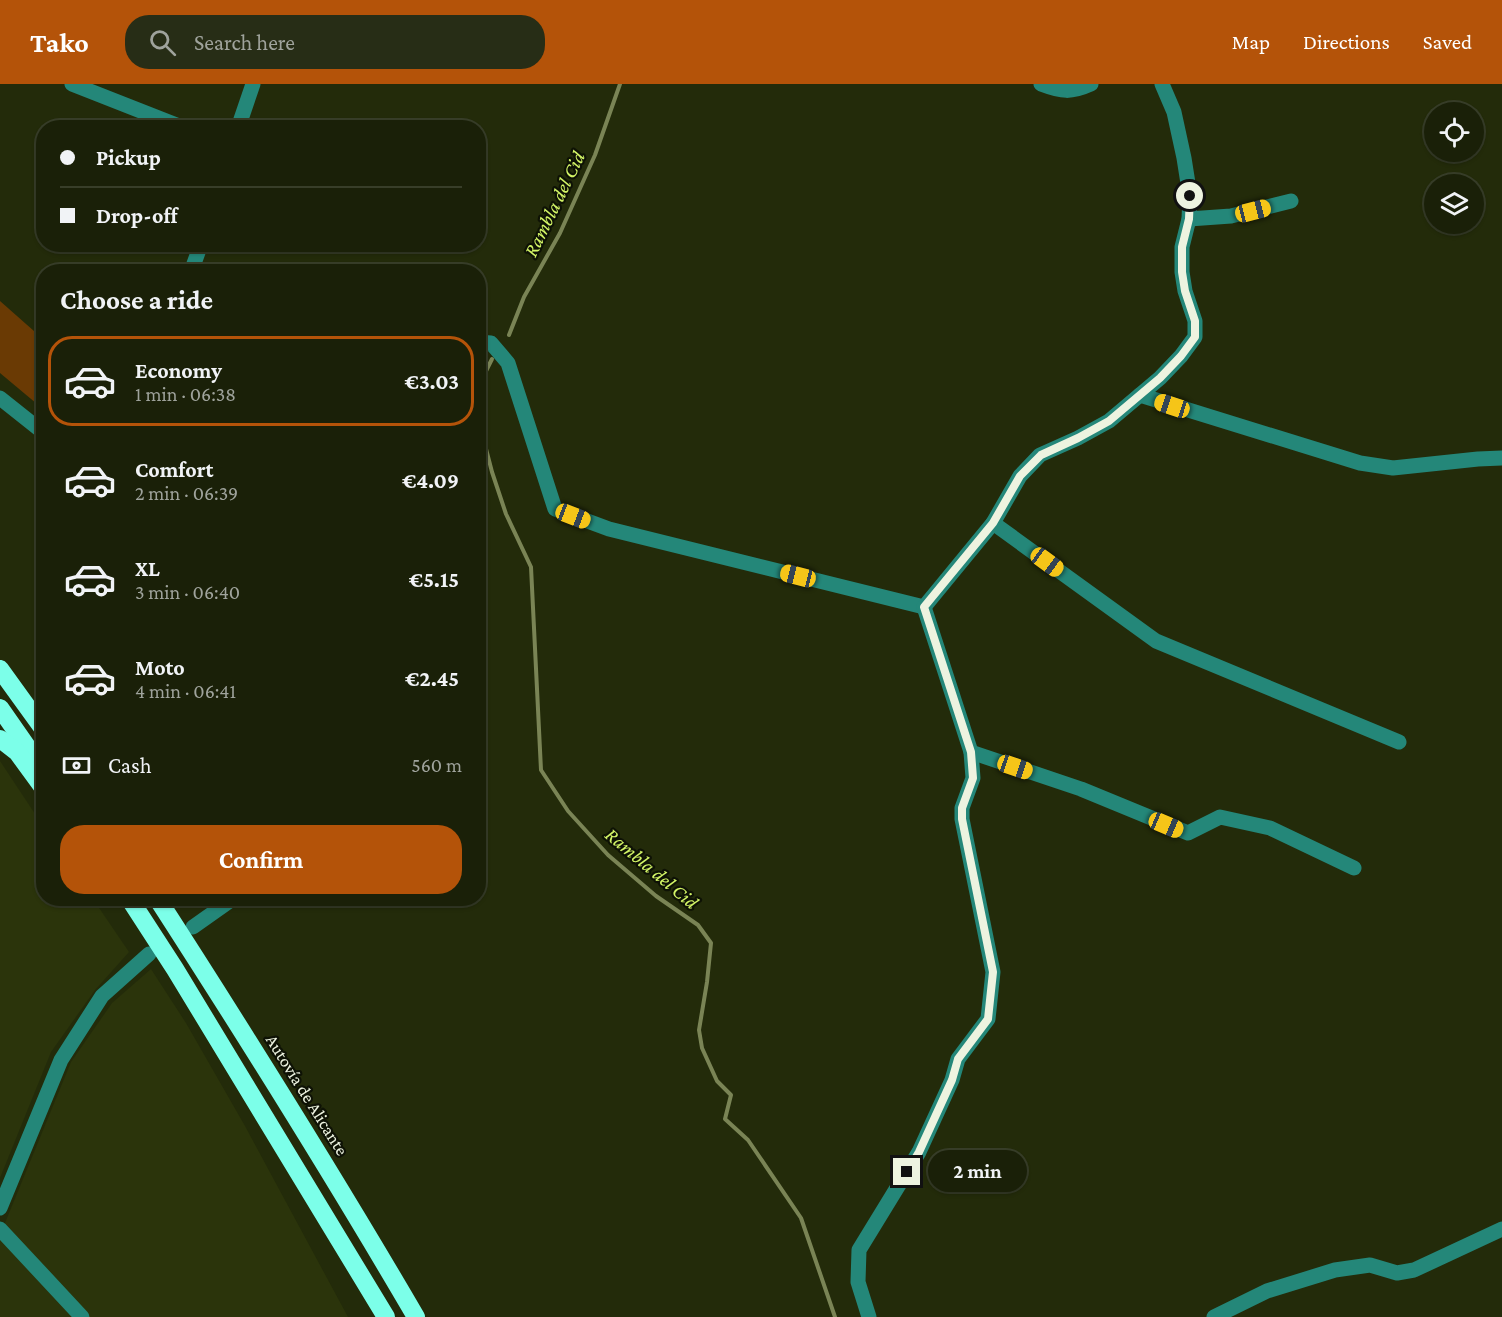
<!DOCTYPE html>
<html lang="en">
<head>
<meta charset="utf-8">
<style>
	body { margin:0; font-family:"Crimson Pro",serif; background:#272d16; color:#f1f3f6; height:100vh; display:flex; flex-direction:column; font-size:22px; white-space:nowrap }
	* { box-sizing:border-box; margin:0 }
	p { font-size:20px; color:#9fa39c }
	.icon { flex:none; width:33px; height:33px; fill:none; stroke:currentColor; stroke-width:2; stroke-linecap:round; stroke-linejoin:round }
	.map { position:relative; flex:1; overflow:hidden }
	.details { position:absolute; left:36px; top:180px; width:450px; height:642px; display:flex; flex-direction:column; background:#1a2008; border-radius:24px; box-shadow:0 2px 4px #0004,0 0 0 2px #383e29 }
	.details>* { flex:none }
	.top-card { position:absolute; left:36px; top:36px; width:450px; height:132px; border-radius:24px; box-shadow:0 2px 4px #0004,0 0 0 2px #383e29; display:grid; align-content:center; height:132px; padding:0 24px; background:#1a2008 }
	.tools { position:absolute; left:1424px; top:18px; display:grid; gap:12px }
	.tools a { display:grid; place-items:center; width:60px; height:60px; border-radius:50%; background:#1a2008; box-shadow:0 2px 4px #0004,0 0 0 2px #383e29; font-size:30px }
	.end { position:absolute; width:27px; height:27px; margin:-14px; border:8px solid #edf3e0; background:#111; box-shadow:0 0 0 3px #111 }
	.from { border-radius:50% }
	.bubble { position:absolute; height:42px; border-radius:21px; background:#1a2008; box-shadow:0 2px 4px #0004,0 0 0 2px #383e29; font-size:20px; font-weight:700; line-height:42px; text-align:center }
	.car { position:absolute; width:18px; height:36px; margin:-18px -9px; border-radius:8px; box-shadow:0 0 4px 2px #0007; background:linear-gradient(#f5c518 24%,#345 0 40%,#f5c518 0 76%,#345 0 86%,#f5c518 0) }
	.top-card b { display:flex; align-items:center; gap:21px; height:57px; font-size:22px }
	.top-card b+b { border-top:2px solid #383e29 }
	.top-card i { width:15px; height:15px; background:#f1f3f6 }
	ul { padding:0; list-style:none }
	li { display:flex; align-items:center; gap:18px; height:90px; margin:0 12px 9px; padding:0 12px; border:3px solid transparent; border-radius:24px }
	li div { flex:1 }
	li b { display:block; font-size:22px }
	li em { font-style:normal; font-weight:700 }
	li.active { border-color:#b45309 }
	li>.icon { width:54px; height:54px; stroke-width:1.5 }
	h2 { padding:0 24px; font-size:27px; line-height:72px }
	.pay { display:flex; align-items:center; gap:15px; height:66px; padding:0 24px; font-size:22px }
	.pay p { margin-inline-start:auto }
	.cta { display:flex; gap:12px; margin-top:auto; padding:12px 24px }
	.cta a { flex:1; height:69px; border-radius:24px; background:#b45309; color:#fff; font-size:24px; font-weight:700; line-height:69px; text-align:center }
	header { display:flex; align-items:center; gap:36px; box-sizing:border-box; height:84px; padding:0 30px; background:#b45309; color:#fff }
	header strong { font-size:28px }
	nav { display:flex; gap:33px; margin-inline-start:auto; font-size:21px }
	.search { width:420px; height:54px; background:#272d16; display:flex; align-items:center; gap:15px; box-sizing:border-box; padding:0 21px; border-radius:24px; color:#9fa39c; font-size:22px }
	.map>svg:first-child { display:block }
	.built { fill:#2b340b }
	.green { fill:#6a3a04 }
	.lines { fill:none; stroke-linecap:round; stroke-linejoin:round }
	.stream { stroke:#7a8455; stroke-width:4 }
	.minor { stroke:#248779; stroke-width:15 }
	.highway { stroke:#7cffe9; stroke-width:18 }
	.route { stroke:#edf3e0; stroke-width:8 }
	.labels { text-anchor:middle; stroke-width:4.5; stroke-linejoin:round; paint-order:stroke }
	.street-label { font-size:18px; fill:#edf3e0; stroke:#0e1205 }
	.water-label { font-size:20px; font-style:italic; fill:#d3f566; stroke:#0e1205 }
</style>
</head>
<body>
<header>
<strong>Tako</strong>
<div class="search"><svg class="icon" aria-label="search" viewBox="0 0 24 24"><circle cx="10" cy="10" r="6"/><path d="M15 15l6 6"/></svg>Search here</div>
<nav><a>Map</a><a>Directions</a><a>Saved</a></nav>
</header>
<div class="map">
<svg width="1502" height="1233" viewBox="0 0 1502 1233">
	<rect width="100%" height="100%" fill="#232b0a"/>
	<!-- built -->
	<g class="built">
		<path d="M0,677L43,742L44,814L93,815L129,868L95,906L51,968L0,1094Z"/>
		<path d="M151,885L186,939L245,1042L348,1233H0V1151L71,978L112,919Z"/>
	</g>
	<!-- green -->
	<path class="green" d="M0,217L43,255V325L0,289Z"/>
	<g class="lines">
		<!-- stream -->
		<g class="stream">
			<path d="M509,251L524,213L560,149L595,71L620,0"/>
			<path d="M478,303L492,275"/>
			<path d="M478,334L492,388L506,430L531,483L541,686L568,727L608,771L656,812L698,841L711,859L707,898L699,946L702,964L717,997L731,1011L725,1035L748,1056L801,1134L835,1233"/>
		</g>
		<!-- minor -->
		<g class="minor">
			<path d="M72,0L184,44"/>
			<path d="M1041,0C1062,8 1071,9 1091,0"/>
			<path d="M238,44L253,0"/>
			<path d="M1189,135L1231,132L1291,117"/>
			<path d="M191,188L201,160"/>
			<path d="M478,258L491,259L508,279L555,425L609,445L924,523L993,439L1020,392L1040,371L1078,354L1109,337L1160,294L1181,272L1195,253V237L1185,207L1182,188V163L1189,135L1190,112L1184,74L1174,28L1162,0"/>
			<path d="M1140,311L1360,379L1393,384L1478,375L1502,374"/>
			<path d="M0,314L44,349"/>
			<path d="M993,439L1156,557L1399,658"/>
			<path d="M971,668L1081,705L1188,749L1220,733L1270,744L1354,784"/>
			<path d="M193,843L234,814"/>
			<path d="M0,1124L61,976L102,912L149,870"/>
			<path d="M0,1145L82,1233"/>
			<path d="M869,1233L858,1198L859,1166L919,1068L952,996L958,975L988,935L993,888L962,735V724L973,694L971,668L924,523"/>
			<path d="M1214,1233L1267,1207L1335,1186L1370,1181L1397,1189L1414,1186L1502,1145"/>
		</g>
		<!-- highway -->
		<g class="highway">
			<path d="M0,585L44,646"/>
			<path d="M0,624L44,687"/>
			<path d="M0,655L17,668L44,705"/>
			<path d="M129,814L175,885L386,1233"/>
			<path d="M157,814C246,952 333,1091 416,1233"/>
		</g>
	</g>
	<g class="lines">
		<!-- route -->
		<path class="route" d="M907,1088L919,1068L952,996L958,975L988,935L993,888L962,735V724L973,694L971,668L924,523L993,439L1020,392L1041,371L1078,354L1109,337L1160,294L1181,272L1195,253V237L1185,207L1182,188V163L1189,135L1190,112"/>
	</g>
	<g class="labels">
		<!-- street labels -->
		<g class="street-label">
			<text transform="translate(307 1011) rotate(58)" y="6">Autovía de Alicante</text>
		</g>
		<!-- water labels -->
		<g class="water-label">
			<text transform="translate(554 120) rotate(-64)" y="7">Rambla del Cid</text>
			<text transform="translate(652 784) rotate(40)" y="7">Rambla del Cid</text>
		</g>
	</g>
</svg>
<div class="tools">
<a><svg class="icon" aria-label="locate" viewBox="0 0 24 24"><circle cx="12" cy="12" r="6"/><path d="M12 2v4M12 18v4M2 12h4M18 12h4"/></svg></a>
<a><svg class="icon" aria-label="layers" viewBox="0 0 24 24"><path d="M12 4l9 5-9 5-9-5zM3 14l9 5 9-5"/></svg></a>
</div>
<i class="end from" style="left:1190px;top:112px"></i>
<i class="end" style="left:907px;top:1088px"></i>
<div class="bubble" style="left:928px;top:1066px;width:99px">2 min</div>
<i class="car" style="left:1253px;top:127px;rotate:76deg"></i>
<i class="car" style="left:1172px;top:322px;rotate:288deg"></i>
<i class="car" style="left:573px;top:432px;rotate:111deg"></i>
<i class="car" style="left:1047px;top:478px;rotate:126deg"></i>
<i class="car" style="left:798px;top:492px;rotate:284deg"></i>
<i class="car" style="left:1015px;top:683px;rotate:109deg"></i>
<i class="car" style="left:1166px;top:741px;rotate:113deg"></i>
<div class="top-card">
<b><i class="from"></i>Pickup</b>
<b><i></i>Drop-off</b>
</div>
<section class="details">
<h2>Choose a ride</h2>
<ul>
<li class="active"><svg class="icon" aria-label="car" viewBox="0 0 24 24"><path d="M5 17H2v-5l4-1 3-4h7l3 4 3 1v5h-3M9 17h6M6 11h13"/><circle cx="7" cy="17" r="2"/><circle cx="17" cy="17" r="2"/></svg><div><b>Economy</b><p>1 min · 06:38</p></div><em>€3.03</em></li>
<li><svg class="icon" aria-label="car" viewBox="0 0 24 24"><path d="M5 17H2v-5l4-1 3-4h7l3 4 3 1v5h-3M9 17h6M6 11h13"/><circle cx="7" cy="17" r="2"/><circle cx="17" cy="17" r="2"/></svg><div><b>Comfort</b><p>2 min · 06:39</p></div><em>€4.09</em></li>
<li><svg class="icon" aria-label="car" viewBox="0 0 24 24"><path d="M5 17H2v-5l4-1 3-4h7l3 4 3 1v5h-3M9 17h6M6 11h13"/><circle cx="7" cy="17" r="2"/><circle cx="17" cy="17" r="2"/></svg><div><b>XL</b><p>3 min · 06:40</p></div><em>€5.15</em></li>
<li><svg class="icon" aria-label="car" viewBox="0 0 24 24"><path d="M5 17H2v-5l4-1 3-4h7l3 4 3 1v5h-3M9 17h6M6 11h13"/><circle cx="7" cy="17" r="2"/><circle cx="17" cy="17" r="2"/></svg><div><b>Moto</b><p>4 min · 06:41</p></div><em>€2.45</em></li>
</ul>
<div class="pay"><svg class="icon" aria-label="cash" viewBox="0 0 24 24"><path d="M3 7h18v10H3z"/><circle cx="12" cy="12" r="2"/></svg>Cash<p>560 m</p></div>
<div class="cta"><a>Confirm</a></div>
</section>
</div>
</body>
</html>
